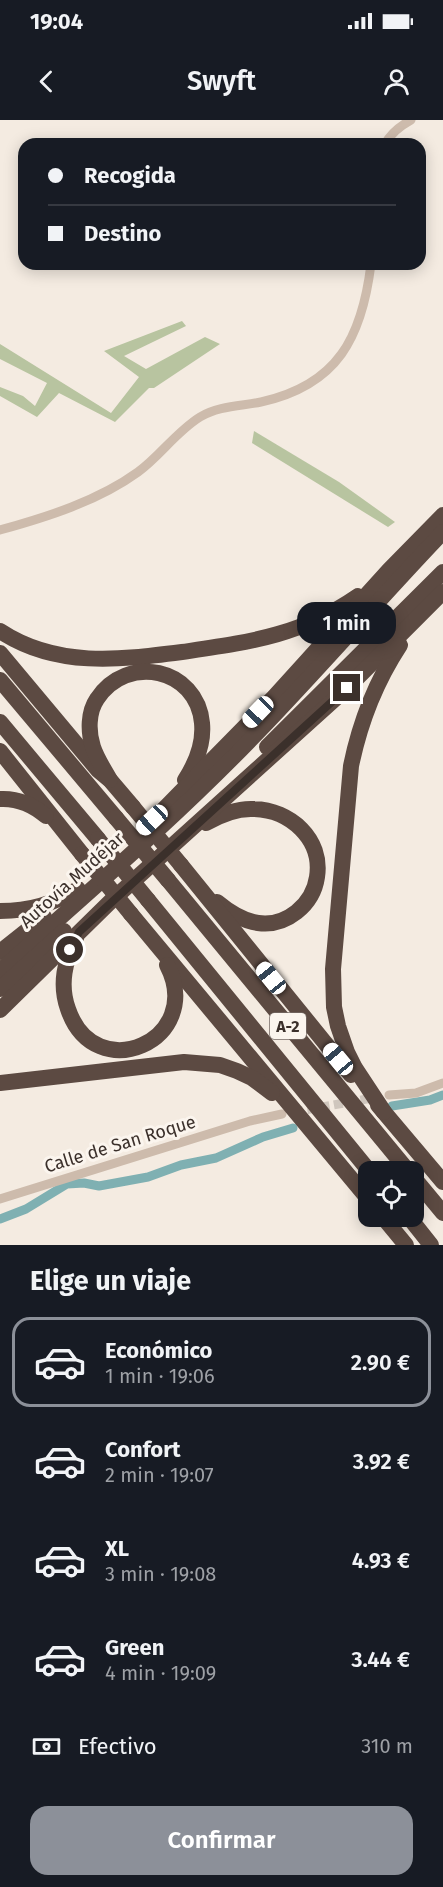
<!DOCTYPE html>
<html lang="es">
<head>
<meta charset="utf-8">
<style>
	body { margin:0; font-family:"Fira Sans",sans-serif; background:#20242c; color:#f1f3f6; height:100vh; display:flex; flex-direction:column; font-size:22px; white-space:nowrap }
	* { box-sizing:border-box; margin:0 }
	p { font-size:20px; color:#9ea1a6 }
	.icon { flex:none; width:33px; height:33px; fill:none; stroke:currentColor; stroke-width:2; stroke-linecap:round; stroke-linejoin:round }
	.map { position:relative; height:1125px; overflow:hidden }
	.drawer { display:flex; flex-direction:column; background:#171b24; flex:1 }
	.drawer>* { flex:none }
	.banner { position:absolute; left:18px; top:18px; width:408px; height:132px; border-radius:18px; box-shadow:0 3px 15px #0003; display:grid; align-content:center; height:132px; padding:0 30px; background:#171b24 }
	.fabs { position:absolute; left:358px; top:1041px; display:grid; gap:12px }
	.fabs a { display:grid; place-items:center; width:66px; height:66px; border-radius:12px; background:#171b24; box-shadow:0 3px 15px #0003; font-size:30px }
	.end { position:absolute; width:27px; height:27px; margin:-14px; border:8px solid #3b302b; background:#fff; box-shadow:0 0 0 3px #fff }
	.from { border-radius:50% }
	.bubble { position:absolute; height:42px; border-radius:18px; background:#171b24; box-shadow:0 3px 15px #0003; font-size:20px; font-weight:600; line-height:42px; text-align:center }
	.car { position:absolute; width:18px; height:36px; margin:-18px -9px; border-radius:8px; box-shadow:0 0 4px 2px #0007; background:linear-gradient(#fff 24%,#345 0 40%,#fff 0 76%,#345 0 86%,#fff 0) }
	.banner b { display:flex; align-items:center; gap:21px; height:57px; font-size:22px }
	.banner b+b { border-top:2px solid #363941 }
	.banner i { width:15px; height:15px; background:#f1f3f6 }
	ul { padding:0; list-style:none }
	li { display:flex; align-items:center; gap:18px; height:90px; margin:0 12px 9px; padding:0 18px; border:3px solid transparent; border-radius:18px }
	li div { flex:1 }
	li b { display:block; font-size:22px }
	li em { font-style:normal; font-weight:600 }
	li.active { border-color:#8c9099 }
	li>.icon { width:54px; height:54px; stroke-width:1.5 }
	h2 { padding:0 30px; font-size:27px; line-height:72px }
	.pay { display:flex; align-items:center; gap:15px; height:66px; padding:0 30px; font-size:22px }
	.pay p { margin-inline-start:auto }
	.button { display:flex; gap:12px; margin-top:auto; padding:12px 30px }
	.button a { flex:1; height:69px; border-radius:18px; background:#8c9099; color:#fff; font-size:24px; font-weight:600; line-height:69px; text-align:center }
	.status { display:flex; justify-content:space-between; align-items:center; height:42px; padding:0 30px; background:#171b24; direction:ltr }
	.status svg { height:16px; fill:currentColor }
	header { display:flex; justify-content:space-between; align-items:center; height:78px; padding:0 30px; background:#171b24; font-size:27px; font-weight:600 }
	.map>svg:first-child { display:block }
	.green { fill:#b8c4a0 }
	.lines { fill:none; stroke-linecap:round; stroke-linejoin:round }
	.canal { stroke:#7fb0b2; stroke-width:9 }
	.minor-tunnel { stroke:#cfc6bd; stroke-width:9; stroke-dasharray:9 4.5; stroke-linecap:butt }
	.minor { stroke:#cdbbac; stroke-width:9 }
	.motorway { stroke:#5c4a42; stroke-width:16 }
	.motorway-bridge { stroke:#5c4a42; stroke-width:16 }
	.route { stroke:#3b302b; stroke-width:8 }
	.labels { text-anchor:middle; stroke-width:6; stroke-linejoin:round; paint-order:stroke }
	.shield { fill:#fbf5ee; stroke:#756b66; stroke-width:1.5 }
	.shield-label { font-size:16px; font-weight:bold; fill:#3b302b }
	.street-label { font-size:18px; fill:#3b302b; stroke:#fbf5ee }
</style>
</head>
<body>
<div class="status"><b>19:04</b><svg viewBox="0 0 49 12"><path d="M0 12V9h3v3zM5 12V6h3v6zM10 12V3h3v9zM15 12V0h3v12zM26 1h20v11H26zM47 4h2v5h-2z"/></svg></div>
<header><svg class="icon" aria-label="back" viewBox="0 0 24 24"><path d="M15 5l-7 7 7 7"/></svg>Swyft<svg class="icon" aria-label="person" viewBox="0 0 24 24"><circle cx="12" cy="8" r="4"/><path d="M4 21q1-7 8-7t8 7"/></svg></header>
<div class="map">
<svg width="443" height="1125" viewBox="0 0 443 1125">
	<rect width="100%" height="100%" fill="#f4ebe1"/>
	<!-- green -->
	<g class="green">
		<path d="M182,201L186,206L124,236L146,249L205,217L220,224L154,268H149L115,302L59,273L37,297L0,276V267L23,276L35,286L47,263L0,239V224L111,293L139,257L104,231Z"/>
		<path d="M254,311L339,362L395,402L388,407L252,323Z"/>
	</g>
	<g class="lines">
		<!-- canal -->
		<g class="canal">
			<path d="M392,986L430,980L443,975"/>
			<path d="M0,1099L26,1089L67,1064L84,1063L99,1066L148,1057L181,1045L216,1038L263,1017L293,1008"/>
		</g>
		<!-- minor-tunnel -->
		<path class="minor-tunnel" d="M294,992L378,977"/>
		<!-- minor -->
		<g class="minor">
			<path d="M385,24C391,13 400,6 411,0"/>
			<path d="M0,410C47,397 98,381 138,352C160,336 176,312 200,297C218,286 241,286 261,282C338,265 362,217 371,144"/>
			<path d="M389,975L416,973L443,963"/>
			<path d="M0,1079L250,1001L282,994"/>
		</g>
		<!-- motorway -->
		<g class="motorway">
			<path d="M0,511C56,548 119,540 182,532C250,522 300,516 358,476"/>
			<path d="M0,533L98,650L110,660L133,687"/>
			<path d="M0,560L116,698"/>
			<path d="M0,602L98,719"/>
			<path d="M267,627L443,452"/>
			<path d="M0,631L82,734"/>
			<path d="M110,660C104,649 97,639 93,627C88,612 88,592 97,579C127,533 197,548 202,603C204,624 196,643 185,660"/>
			<path d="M0,679C18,678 32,684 46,696"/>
			<path d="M163,690L274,577L389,450L443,395"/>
			<path d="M206,703C220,695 237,688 254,689C290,690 323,719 317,757C313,785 286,807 258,803C243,801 229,792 217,782"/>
			<path d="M181,745L351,955"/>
			<path d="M168,760L409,1052"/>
			<path d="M148,780L370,1052"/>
			<path d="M0,791C30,791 53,784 78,769"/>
			<path d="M131,794L369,1080"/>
			<path d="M76,818C65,841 59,864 68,889C95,969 206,920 167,845"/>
			<path d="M0,832L44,797"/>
			<path d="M0,851C86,774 174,699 254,616C319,549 379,479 443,412"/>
			<path d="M0,869L64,811"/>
			<path d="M0,890L110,782L347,568L443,472"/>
			<path d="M0,963L184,942L220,945L237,951L252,958L272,973"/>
			<path d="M378,985L443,1062"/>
			<path d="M384,992L355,948L347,932L338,906L334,887L333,849L351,646C360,602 375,563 400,525"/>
			<path d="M414,1058L443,1093"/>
			<path d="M382,1096L406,1125"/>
			<path d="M408,1096L431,1125"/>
		</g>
		<!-- motorway-bridge -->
		<g class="motorway-bridge">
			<path d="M133,687L181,745"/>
			<path d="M116,698L168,760"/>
			<path d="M98,719L148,780"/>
			<path d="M82,734L131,794"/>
		</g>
	</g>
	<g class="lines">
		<!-- route -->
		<path class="route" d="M70,830L79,812L347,568"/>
	</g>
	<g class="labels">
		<!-- shield labels -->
		<rect class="shield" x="270" y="893" width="36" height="26" rx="4.5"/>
		<g class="shield-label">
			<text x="288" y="912">A-2</text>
		</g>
		<!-- street labels -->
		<g class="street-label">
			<text transform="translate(72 760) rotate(-42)" y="6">Autovía Mudéjar</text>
			<text transform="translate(120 1024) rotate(-17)" y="6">Calle de San Roque</text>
		</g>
	</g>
</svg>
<div class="fabs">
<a><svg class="icon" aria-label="locate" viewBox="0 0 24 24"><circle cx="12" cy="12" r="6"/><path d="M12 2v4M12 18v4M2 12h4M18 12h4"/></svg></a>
</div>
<i class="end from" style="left:70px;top:830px"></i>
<i class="end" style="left:347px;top:568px"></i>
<div class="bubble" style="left:297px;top:482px;width:99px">1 min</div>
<i class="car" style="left:258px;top:592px;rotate:224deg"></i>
<i class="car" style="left:152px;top:700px;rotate:227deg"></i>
<i class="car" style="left:271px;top:858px;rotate:321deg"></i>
<i class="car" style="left:338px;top:939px;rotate:320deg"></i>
<div class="banner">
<b><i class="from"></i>Recogida</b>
<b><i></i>Destino</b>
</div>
</div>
<section class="drawer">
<h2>Elige un viaje</h2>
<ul>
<li class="active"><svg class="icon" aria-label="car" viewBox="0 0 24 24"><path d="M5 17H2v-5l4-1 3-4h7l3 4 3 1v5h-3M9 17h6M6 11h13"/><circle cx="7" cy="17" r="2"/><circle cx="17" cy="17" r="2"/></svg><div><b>Económico</b><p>1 min · 19:06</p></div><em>2.90 €</em></li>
<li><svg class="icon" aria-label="car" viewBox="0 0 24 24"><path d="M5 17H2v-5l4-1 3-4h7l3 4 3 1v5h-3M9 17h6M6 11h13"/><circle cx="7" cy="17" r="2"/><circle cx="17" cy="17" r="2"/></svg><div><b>Confort</b><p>2 min · 19:07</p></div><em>3.92 €</em></li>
<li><svg class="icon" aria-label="car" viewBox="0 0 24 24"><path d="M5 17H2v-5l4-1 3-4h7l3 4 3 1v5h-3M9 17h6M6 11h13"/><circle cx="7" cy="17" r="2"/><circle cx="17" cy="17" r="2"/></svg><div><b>XL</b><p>3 min · 19:08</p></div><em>4.93 €</em></li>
<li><svg class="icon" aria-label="car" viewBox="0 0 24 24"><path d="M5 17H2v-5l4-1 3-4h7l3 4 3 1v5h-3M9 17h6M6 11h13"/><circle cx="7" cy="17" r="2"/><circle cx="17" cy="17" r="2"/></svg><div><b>Green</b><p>4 min · 19:09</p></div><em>3.44 €</em></li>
</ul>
<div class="pay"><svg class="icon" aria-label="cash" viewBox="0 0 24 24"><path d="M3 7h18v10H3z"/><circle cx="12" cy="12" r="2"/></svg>Efectivo<p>310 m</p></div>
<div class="button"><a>Confirmar</a></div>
</section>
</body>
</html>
